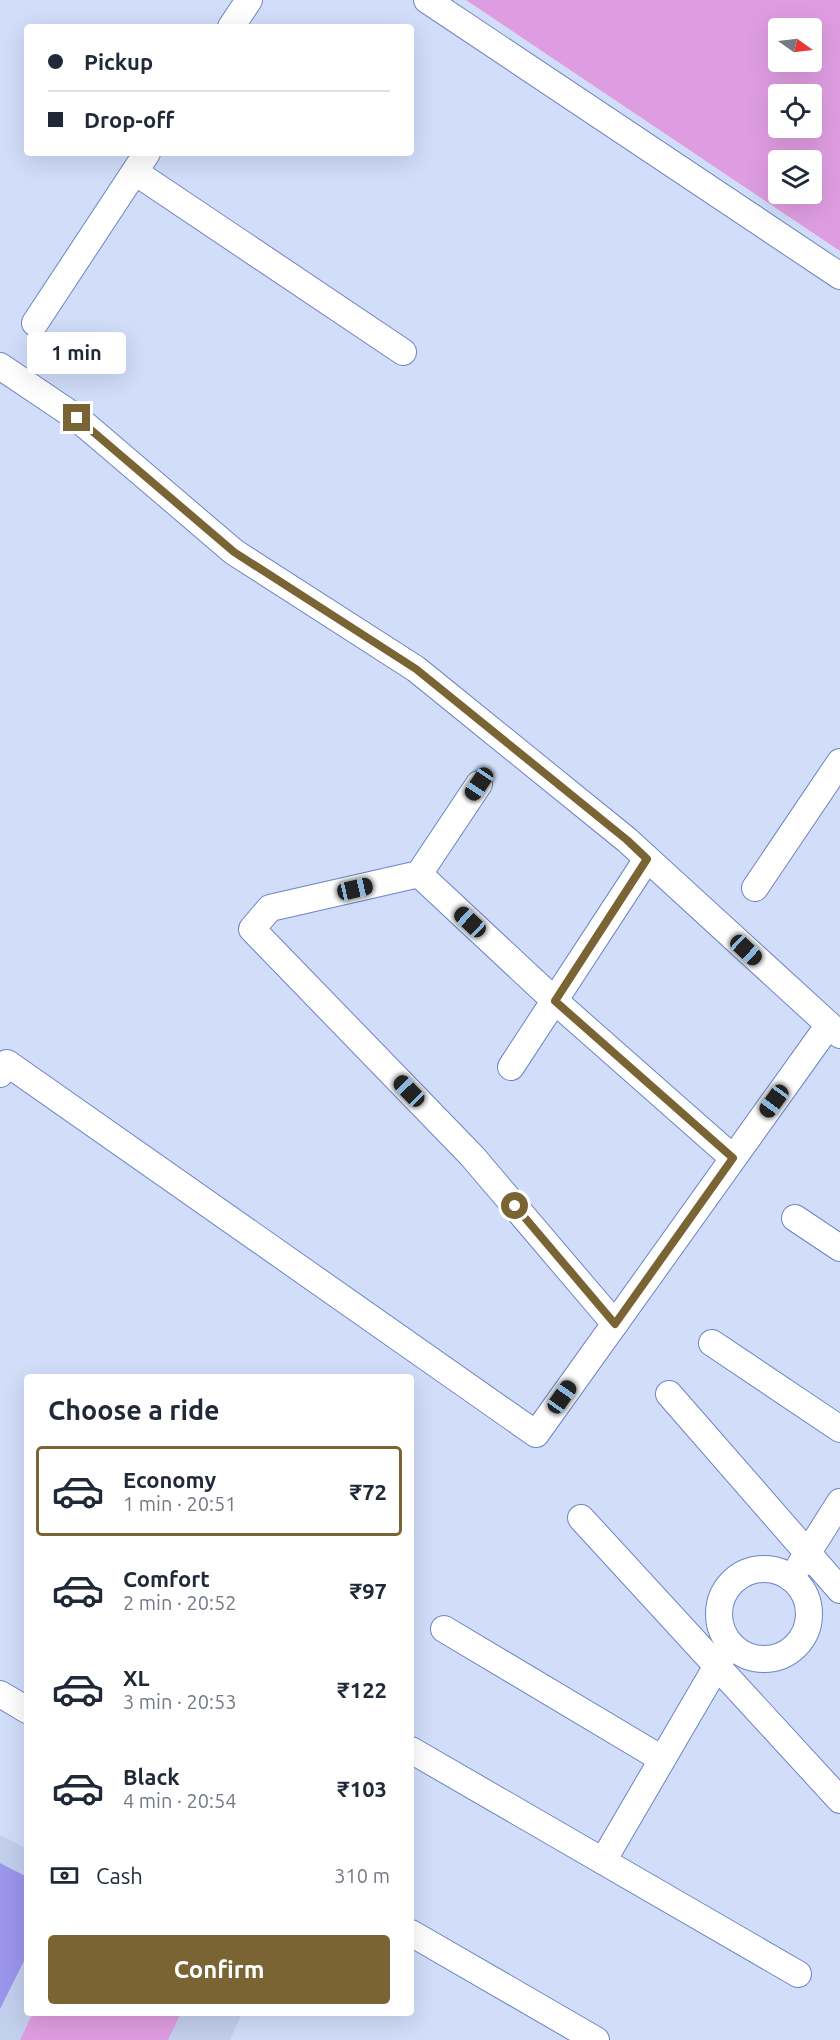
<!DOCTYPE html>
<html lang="en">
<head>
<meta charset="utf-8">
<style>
	body { margin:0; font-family:Ubuntu,sans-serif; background:#f6f6f7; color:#1f2937; height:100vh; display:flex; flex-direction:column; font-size:22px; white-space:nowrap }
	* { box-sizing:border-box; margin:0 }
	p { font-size:20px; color:#747a83 }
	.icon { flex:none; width:33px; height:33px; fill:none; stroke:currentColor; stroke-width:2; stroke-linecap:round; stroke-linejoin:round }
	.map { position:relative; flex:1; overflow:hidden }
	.drawer { position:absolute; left:24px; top:1374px; width:390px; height:642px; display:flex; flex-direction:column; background:#fff; border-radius:6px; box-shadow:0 6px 24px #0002 }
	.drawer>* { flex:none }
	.top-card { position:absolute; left:24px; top:24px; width:390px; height:132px; border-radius:6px; box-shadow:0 6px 24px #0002; display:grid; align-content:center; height:132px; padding:0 24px; background:#fff }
	.needle { width:39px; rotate:104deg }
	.fabs { position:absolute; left:768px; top:18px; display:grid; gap:12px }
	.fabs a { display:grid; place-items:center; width:54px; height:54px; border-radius:6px; background:#fff; box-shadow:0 6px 24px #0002; font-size:30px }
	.end { position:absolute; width:27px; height:27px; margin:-14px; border:8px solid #7a6434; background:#fff; box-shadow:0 0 0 3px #fff }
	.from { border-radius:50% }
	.bubble { position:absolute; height:42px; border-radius:6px; background:#fff; box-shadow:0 6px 24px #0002; font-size:20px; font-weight:600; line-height:42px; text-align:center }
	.car { position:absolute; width:18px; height:36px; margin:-18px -9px; border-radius:8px; box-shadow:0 0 4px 2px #0007; background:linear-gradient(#222 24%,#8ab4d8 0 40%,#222 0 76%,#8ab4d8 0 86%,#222 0) }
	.top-card b { display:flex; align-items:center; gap:21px; height:57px; font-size:22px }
	.top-card b+b { border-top:2px solid #e0e1e3 }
	.top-card i { width:15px; height:15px; background:#1f2937 }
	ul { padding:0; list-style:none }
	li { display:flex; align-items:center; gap:18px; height:90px; margin:0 12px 9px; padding:0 12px; border:3px solid transparent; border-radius:6px }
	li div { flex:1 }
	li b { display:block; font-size:22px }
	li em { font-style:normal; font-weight:600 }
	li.on { border-color:#7a6434 }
	li>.icon { width:54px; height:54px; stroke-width:1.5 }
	h2 { padding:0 24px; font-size:27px; line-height:72px }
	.pay { display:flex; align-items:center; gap:15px; height:66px; padding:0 24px; font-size:22px }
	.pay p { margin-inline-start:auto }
	.action { display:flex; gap:12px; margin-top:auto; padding:12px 24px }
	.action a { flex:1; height:69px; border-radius:6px; background:#7a6434; color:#fff; font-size:24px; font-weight:600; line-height:69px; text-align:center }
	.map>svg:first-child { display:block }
	.built { fill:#c2cfed }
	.green { fill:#df9de1; fill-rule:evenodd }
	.building { fill:#9b95ed }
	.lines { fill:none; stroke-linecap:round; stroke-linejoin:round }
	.street-casing { stroke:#6b86c5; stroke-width:28 }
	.street { stroke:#fff; stroke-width:26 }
	.route { stroke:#7a6434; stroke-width:8 }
</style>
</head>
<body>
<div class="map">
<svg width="840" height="2040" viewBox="0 0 840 2040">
	<rect width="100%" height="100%" fill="#d1ddf9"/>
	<!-- built -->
	<path class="built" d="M0,1835L27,1849V2013H242L230,2040H0Z"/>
	<!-- green -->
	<g class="green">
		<path d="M466,0H840V251ZM778,28H812V62H778ZM778,94H812V128H778ZM778,160H812V194H778Z"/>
		<path d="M33,2013H181L168,2040H20Z"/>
	</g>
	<!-- building -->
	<path class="building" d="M0,1863L27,1877V1955L0,2009Z"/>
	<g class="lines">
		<defs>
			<g id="street">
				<path d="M427,0L840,276"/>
				<path d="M231,27L249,0"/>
				<path d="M135,172L403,352"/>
				<path d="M35,323L147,153"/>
				<path d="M0,366L77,418L234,552L416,669L627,840L840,1035"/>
				<path d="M479,784L419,874L270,908L252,929L472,1156L615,1324"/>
				<path d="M419,874L555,1001L733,1158"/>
				<path d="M755,888L840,762"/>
				<path d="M511,1067L647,859"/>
				<path d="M0,1074L7,1063L536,1434L828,1026"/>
				<path d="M795,1218L840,1248"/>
				<path d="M712,1343L840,1429"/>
				<path d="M669,1394L840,1590"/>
				<path d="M581,1518L840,1800"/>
				<path d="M800,1565L840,1502"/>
				<circle cx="764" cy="1614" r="45"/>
				<path d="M444,1629L662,1759"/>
				<path d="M0,1694L27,1710"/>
				<path d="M411,1750L798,1974"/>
				<path d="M603,1861L725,1652"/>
				<path d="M411,1933L596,2040"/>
			</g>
		</defs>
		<!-- street casing -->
		<use href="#street" class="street-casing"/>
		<!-- street -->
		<use href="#street" class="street"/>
	</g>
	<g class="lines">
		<!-- route -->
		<path class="route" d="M77,418L234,552L416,669L627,840L647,859L555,1001L733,1158L615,1324L515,1206"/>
	</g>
</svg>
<div class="fabs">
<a><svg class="needle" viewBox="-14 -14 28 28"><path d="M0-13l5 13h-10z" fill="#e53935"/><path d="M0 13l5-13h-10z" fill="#747a83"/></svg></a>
<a><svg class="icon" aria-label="locate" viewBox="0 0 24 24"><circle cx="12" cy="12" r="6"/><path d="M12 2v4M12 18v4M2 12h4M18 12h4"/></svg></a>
<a><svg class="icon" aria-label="layers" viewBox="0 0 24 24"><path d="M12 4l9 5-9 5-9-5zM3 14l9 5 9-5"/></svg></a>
</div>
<i class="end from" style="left:515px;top:1206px"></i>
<i class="end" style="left:77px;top:418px"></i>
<div class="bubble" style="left:27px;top:332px;width:99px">1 min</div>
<i class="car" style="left:479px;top:784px;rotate:214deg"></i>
<i class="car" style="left:355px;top:889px;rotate:77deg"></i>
<i class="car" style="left:470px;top:922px;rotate:313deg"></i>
<i class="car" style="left:746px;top:950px;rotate:133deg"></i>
<i class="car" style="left:409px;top:1091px;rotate:316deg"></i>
<i class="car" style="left:774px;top:1101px;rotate:216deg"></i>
<i class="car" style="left:562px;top:1397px;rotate:35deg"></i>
<div class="top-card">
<b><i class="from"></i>Pickup</b>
<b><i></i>Drop-off</b>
</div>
<section class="drawer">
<h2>Choose a ride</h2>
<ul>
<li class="on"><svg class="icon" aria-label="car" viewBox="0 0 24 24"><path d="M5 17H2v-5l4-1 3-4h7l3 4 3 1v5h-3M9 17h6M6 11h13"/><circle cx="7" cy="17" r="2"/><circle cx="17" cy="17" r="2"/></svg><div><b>Economy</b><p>1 min · 20:51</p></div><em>₹72</em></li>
<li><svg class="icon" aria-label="car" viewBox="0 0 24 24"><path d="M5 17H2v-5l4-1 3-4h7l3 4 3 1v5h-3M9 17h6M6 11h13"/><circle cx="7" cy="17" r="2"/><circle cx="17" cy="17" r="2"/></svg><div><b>Comfort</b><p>2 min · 20:52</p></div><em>₹97</em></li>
<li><svg class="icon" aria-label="car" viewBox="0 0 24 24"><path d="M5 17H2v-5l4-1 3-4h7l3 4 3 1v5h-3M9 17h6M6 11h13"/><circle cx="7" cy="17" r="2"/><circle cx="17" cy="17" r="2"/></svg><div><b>XL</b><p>3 min · 20:53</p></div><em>₹122</em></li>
<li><svg class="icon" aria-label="car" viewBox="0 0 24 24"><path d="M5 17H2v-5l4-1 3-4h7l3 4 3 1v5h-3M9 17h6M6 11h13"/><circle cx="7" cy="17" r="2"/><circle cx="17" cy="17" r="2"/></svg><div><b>Black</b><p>4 min · 20:54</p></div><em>₹103</em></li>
</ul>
<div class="pay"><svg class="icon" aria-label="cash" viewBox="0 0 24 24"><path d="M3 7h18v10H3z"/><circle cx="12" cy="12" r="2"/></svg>Cash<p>310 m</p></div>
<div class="action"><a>Confirm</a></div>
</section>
</div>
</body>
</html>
